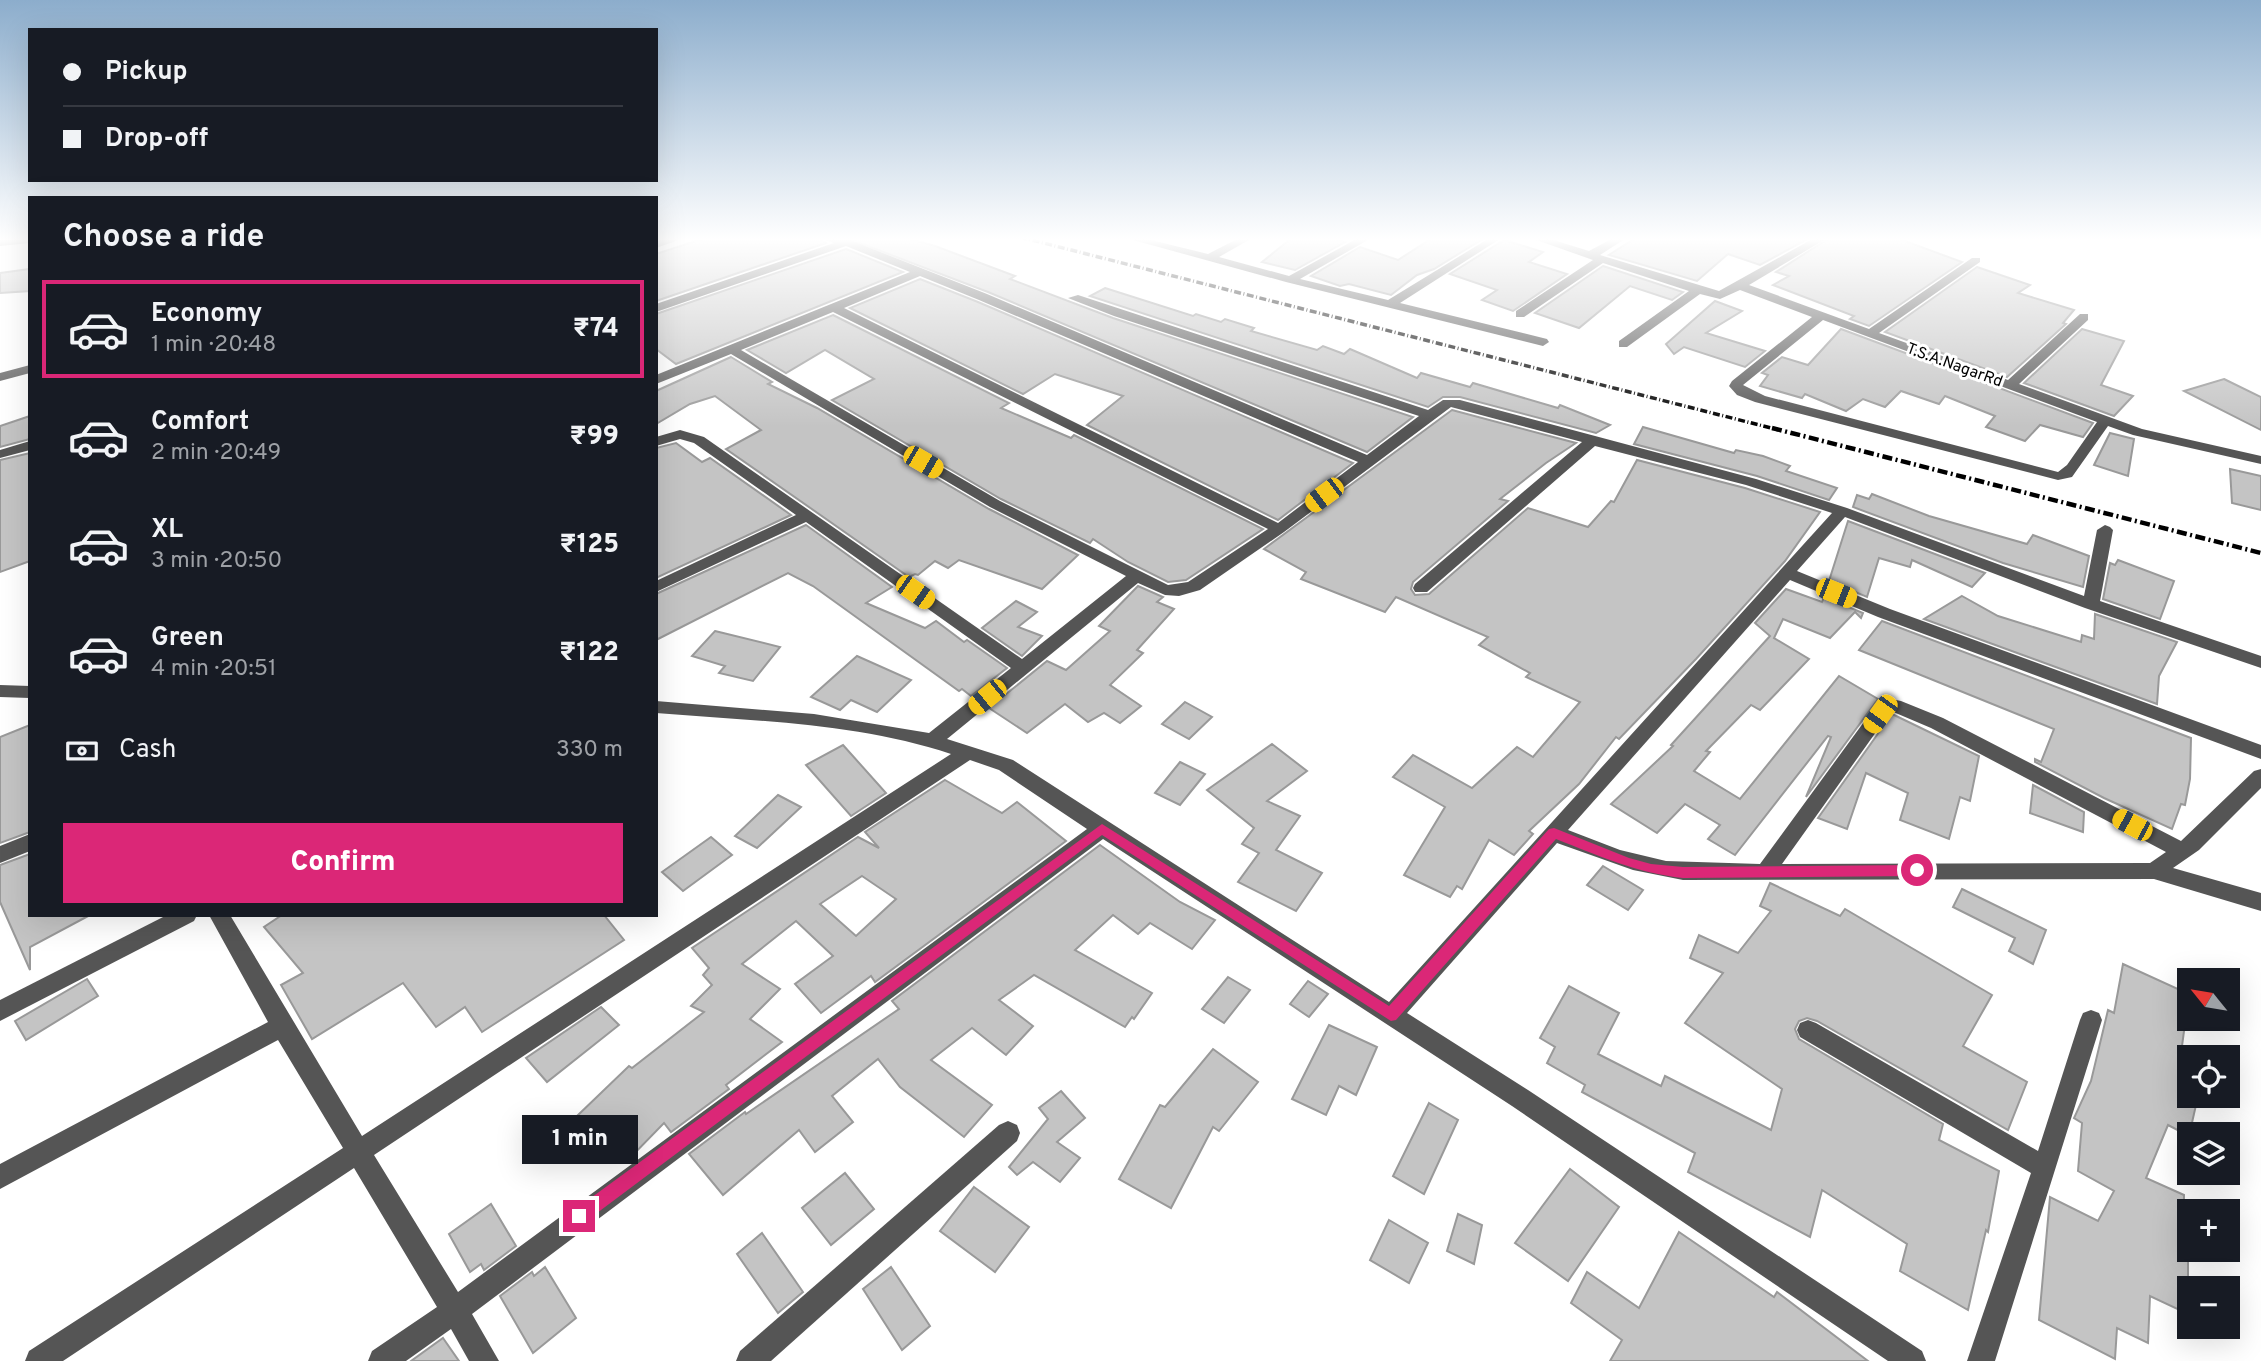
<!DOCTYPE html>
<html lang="en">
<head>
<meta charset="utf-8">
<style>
	body { margin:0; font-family:Overpass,sans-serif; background:#242831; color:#f1f3f6; height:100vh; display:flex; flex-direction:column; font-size:26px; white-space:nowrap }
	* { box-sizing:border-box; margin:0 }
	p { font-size:23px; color:#9ea1a6 }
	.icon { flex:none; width:38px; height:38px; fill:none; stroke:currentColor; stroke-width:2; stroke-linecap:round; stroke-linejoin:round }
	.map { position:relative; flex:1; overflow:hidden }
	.side { position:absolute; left:28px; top:196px; width:630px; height:721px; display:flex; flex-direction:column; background:#171b24; border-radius:0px; box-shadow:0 7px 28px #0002 }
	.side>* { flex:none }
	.guide { position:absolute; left:28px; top:28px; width:630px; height:154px; border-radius:0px; box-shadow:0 7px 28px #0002; display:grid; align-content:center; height:154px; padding:0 35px; background:#171b24 }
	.needle { width:46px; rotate:300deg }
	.tools { position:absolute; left:2177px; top:968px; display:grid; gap:14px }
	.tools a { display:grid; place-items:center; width:63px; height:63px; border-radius:0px; background:#171b24; box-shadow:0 7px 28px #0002; font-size:35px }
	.end { position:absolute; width:32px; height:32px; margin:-16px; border:9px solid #db2777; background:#fff; box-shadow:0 0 0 4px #fff }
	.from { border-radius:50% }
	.bubble { position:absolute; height:49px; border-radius:0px; background:#171b24; box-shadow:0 7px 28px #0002; font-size:23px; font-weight:800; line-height:49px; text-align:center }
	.car { position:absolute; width:21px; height:42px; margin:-21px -10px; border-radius:9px; box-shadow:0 0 5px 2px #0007; background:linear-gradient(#f5c518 24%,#345 0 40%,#f5c518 0 76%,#345 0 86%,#f5c518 0) }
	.guide b { display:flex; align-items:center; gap:24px; height:66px; font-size:26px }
	.guide b+b { border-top:2px solid #363941 }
	.guide i { width:18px; height:18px; background:#f1f3f6 }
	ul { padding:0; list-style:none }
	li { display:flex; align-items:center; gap:21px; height:98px; margin:0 14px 10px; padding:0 21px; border:4px solid transparent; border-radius:0px }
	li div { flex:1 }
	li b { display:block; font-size:26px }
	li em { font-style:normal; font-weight:800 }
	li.on { border-color:#db2777 }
	li>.icon { width:63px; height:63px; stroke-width:1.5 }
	h2 { padding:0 35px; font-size:32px; line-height:84px }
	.pay { display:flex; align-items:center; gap:18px; height:77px; padding:0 35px; font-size:26px }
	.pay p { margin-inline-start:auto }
	.cta { display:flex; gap:14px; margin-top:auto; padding:14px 35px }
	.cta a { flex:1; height:80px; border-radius:0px; background:#db2777; color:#fff; font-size:28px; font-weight:800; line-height:80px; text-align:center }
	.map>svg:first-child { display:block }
	.building { fill:#c4c4c4; stroke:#999; stroke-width:2; fill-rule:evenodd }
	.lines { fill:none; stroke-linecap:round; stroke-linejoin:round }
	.minor { fill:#555; fill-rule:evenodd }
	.rail-far1 { stroke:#000; stroke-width:3.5; stroke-dasharray:7 2.5 1 2.5; stroke-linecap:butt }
	.rail { stroke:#000; stroke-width:4.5; stroke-dasharray:10 3.5 2 3.5; stroke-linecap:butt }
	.route { fill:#db2777 }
	.labels { text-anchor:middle; stroke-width:6; stroke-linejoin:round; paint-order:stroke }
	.far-street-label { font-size:16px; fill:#000; stroke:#fff }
</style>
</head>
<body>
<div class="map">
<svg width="2261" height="1361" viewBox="0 0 2261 1361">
	<rect width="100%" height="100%" fill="#fff"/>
	<!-- building -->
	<g class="building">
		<path d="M708,237H816L826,243L656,301V254Z"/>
		<path d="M844,237H903L935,246L1015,276L1010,279L1113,318L1413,417L1367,452L988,292Z"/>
		<path d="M1293,237H1329L1345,242L1295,270L1262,262Z"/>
		<path d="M1434,237H1486L1434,269L1417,275L1391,295L1349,284L1340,286L1311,276L1360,247L1398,260Z"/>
		<path d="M1637,237H1811L1760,265L1728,254L1697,281L1609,255Z"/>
		<path d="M1831,237H1894L1962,262L1869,326L1850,319L1854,316L1773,285L1789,276L1776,272Z"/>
		<path d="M1504,240L1543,252L1529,262L1567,274L1513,311L1482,300L1497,290L1450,274Z"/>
		<path d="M846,249L903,272L676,364L656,349V314Z"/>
		<path d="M1603,266L1683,292L1672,300L1630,286L1579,328L1535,313Z"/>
		<path d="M1977,267L2030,285L2018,293L2074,310L2063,323L2066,324L2007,377L1885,332Z"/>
		<path d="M30,269V291L0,293V273Z"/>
		<path d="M920,279L978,302L1353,463L1278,520L1087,425L1123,396L1055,374L1023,394L850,308Z"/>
		<path d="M1105,288L1193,316L1196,314L1221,322L1225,319L1254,328L1251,331L1317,350L1323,346L1344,354L1350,349L1417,378L1421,373L1470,387L1473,383L1558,408L1560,405L1610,425L1596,433L1460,397H1443L1428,407L1090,296Z"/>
		<path d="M1715,301L1742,311L1706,333L1765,351L1745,367L1684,347L1674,354L1666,344Z"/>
		<path d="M833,315L1009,403L1001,408L1071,438L1074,435L1263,529L1186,580L1168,582L1128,562L1093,539L1090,543L1001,499L832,400L874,379L825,350L786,373L747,350Z"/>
		<path d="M1841,329L2093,423L2083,437L2040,425L2025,441L1986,427L1995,416L1945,396L1939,404L1901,391L1885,407L1863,399L1846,411L1805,394L1802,398L1760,386L1768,375L1762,373L1782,357L1808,365Z"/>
		<path d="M2082,329L2124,341L2101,385L2133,396L2114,416L2024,383Z"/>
		<path d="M731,357L772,382L768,384L817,408L989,509L1078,555L1042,589L959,560L948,568L935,561L918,575L915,574L909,577L726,449L761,430L715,396L690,404L656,424V391Z"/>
		<path d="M2224,379L2261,397V430L2184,391Z"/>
		<path d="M1452,410L1576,443L1546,463L1500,499L1508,501L1413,582L1411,589L1415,595L1429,594L1528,508L1588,527L1611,501L1614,502L1637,460L1745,488L1820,512L1785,561L1696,659L1619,739L1616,737L1579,784L1529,831L1533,834L1514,855L1489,840L1462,889L1457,886L1450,897L1404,875L1445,807L1393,777L1413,755L1472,788L1517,747L1533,757L1580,702L1526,677L1530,673L1479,645L1488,637L1396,597L1385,612L1301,579L1306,572L1264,549Z"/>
		<path d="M30,416V439L0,447V426Z"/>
		<path d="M1643,427L1734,453L1736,450L1763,456L1790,466L1786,471L1837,488L1829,500L1757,476L1634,444Z"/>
		<path d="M2110,433L2134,439L2128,476L2094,465Z"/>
		<path d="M676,443L702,462L710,458L791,515L656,578V448Z"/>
		<path d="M30,453V561L0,572V460Z"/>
		<path d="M2230,469L2261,476V510L2232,503Z"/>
		<path d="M1872,494L1929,516L2027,544L2033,535L2089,556L2083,587L2003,563L1853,507L1857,495L1869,499Z"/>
		<path d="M1848,521L1985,573L1972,587L1912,560L1910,567L1879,558L1867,597L1829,581Z"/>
		<path d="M806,525L892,587L866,603L925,628L936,621L964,642L967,640L1007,668L971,696L962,689L959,691L813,586L788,573L656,640V594Z"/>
		<path d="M2118,560L2174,581L2160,619L2103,599L2110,563L2115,565Z"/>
		<path d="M1138,586L1163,597L1157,602L1174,609L1137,650L1143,653L1110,685L1141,706L1120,723L1104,713L1088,722L1065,704L1027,733L989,708L1047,661L1066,670L1110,631L1099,626Z"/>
		<path d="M1786,589L1822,602L1824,597L1863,613L1861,618L1855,612L1830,638L1783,619L1774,638L1809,659L1760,710L1751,705L1706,751L1710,752L1694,771L1740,799L1839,676L1878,699L1806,797L1831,737L1828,736L1735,855L1708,839L1720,825L1685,804L1657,833L1611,804L1673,746L1671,745L1770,636L1755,623Z"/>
		<path d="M1962,596L1998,616L2081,642L2082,635L2094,639L2095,614L2177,642L2159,676L2157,704L1924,619Z"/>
		<path d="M1016,601L1037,612L1018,627L1042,636L1022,656L982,628Z"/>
		<path d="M1882,621L2191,738L2190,779L2185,805L2181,804L2172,829L2104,798L2035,762V759L2041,762L2054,729L1859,650Z"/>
		<path d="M715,631L780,647L753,681L719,673L725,666L692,656Z"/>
		<path d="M857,656L911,680L877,712L851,700L840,710L811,697Z"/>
		<path d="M1185,702L1212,717L1189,739L1162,724Z"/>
		<path d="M1892,714L1979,756L1970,801L1960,797L1949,839L1900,820L1908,793L1866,773L1847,829L1818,818Z"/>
		<path d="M30,725V832L0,843V737Z"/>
		<path d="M1272,744L1307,771L1267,801L1300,816L1276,850L1322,873L1296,911L1238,882L1259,853L1242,844L1254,828L1207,790Z"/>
		<path d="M843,745L886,793L851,816L806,765Z"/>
		<path d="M1180,762L1205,774L1180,805L1155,793Z"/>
		<path d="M945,780L1002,813L1017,802L1066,841L875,982L871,976L821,1013L795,984L833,956L796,921L742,964L780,989L750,1019L782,1042L726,1085L729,1089L671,1132L664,1123L629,1159L576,1117L629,1066L632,1068L704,1012L691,1006L712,985L703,975L709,968L692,948L858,837L879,848L865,832ZM862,876L896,899L856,936L820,904Z"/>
		<path d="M2033,785L2084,812L2083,832L2030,813Z"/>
		<path d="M778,795L801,807L757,848L735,836Z"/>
		<path d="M711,837L732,855L683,891L662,872Z"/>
		<path d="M1100,845L1180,902L1215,920L1192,949L1150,923L1138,934L1113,915L1075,950L1152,993L1134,1019L1132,1017L1125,1027L1034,975L999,1000L1033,1026L1006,1055L972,1028L931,1060L992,1105L964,1137L900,1087L878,1059L832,1096L853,1122L815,1152L799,1130L723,1195L689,1154L745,1112L746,1114L899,1009L892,1001Z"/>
		<path d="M30,854V915H90L30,947V970L0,902V865Z"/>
		<path d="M1603,866L1643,890L1628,910L1587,885Z"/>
		<path d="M1770,883L1840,916L1845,909L1992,995L1963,1046L2027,1082L2008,1130L1817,1021L1807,1018L1799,1021L1795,1029L1799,1039L1943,1124L1939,1140L1999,1171L1988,1232L1986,1230L1968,1310L1900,1271L1907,1244L1822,1190L1810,1237L1688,1172L1695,1153L1582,1092L1585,1085L1547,1063L1555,1047L1540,1038L1569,986L1619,1013L1598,1054L1661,1086L1665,1076L1771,1130L1782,1089L1685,1023L1723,973L1690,958L1699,935L1738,953L1771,911L1760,906Z"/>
		<path d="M1962,889L2046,930L2033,964L2009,951L2015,938L1953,907Z"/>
		<path d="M282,915H604L624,940L482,1032L465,1007L436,1027L403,983L312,1039L281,985L303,973L264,927Z"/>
		<path d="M2123,964L2189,994L2182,1046L2203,1057H2189V1096H2198L2189,1136L2168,1125L2146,1178L2184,1195L2183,1251L2188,1254V1314L2150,1296L2148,1343L2117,1328L2115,1359L2039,1320L2050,1197L2098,1221L2114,1191L2078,1171L2082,1123L2074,1118L2091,1081L2108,1010L2114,1013Z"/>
		<path d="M1228,977L1250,990L1224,1023L1202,1009Z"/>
		<path d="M87,979L98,996L26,1040L15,1021Z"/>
		<path d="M1308,981L1328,994L1309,1017L1290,1004Z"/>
		<path d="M601,1007L619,1025L547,1082L526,1058Z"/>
		<path d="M1329,1025L1377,1047L1356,1095L1339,1086L1326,1115L1292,1099Z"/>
		<path d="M1213,1049L1258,1082L1219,1131L1213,1127L1171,1208L1119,1179L1160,1105L1165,1107Z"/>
		<path d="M1061,1091L1085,1118L1057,1142L1080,1158L1060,1182L1033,1162L1017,1175L1009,1167L1048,1119L1039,1108Z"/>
		<path d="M1429,1103L1458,1120L1424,1194L1393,1176Z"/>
		<path d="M1570,1169L1619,1207L1568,1281L1515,1243Z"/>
		<path d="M845,1173L874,1209L831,1245L802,1208Z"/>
		<path d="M974,1187L1029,1227L995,1272L940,1231Z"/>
		<path d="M491,1204L516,1246L484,1270L481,1264L470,1272L449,1234Z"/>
		<path d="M1458,1214L1482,1225L1474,1264L1447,1251Z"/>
		<path d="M1389,1220L1428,1243L1409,1283L1370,1260Z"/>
		<path d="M1679,1232L1774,1297L1777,1292L1868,1361H1610L1622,1340L1571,1303L1587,1272L1639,1308Z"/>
		<path d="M762,1233L803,1292L778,1313L737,1254Z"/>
		<path d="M545,1267L576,1318L533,1353L500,1296L532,1272L534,1276Z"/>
		<path d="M891,1267L930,1326L902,1350L863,1289Z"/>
		<path d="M443,1338L459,1361H411Z"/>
	</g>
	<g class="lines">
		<!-- minor -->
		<g class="minor">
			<path d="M30,237V243L0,246V240Z"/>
			<path d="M671,237H687L656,248V241Z"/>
			<path d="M818,237L850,240L987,294L1367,455L1419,416L1114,316L1068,298L1078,295L1428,410L1443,400H1460L1756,479L1847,508L2084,596L2097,530L2105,525L2110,527L2113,530L2100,601L2261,656V668L2085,608L1845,517L1797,571L1890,609L2261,745V759L1878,617L1790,580L1568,830L1620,850L1666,861L1760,864L1880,700L1886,698L1901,701L1943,718L2181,841L2254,771L2261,769V788L2199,850L2173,868L2261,893V911L2154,879L1683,880L1633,870L1557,843L1407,1013L1528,1090L1922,1351L1926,1361H1888L1512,1106L1103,839L472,1314L499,1361H469L451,1329L406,1361H368L372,1351L437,1307L354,1168L63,1361H25L29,1351L343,1148L278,1040L0,1189V1164L268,1022L209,915H230L362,1136L951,754C858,723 754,721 656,713V701L814,714L929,733L1011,668L806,522L656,592V581L796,515L694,443L680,439L656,446V437L680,430L704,437L1022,659L1126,576L990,507L731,354L656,384V375L910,272L846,246L656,312V304L834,243ZM920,276L979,300L1358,462L1278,523L844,308ZM833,312L1268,529L1188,582L1168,585L1000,501L741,350ZM1451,407L1582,442L1415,584L1413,588L1415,592H1427L1595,446L1746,485L1832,513L1389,1002L1013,760L947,739L1138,583L1165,595L1179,596L1200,590L1284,532ZM1891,711L1931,728L2166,852L2150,863L1782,864ZM970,760L999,770L1087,829L458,1292L374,1155Z"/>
			<path d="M1122,237H1139L1208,254L1241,237H1254L1219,257L1289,276L1360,237H1373L1300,279L1388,300L1491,237H1503L1400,303L1547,339L1549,342L1543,346L1286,282Z"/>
			<path d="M1528,237H1544L1589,251L1615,237H1628L1600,255L1719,291L1816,237H1829L1749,285L1869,329L1972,258H1980V262L1879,333L2008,380L2080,314H2088V320L2019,384L2142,429L2261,456V464L2133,435L2108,426L2072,477L2058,480L1755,402L1737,395L1729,386L1732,381L1812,317L1740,290L1720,299L1700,294L1627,347H1619V341L1689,291L1603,263L1524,317H1516V311L1593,260ZM1823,320L2097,422L2067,465L2058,472L1765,396L1743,385Z"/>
			<path d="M30,365V373L0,381V373Z"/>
			<path d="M30,441V450L0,458V450Z"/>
			<path d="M0,685L30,686V698L0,697Z"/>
			<path d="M30,834V851L0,863V846Z"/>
			<path d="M167,915H197L194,921L0,1021V1000Z"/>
			<path d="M2091,1010L2099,1013L2102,1020L1995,1361H1967L2031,1173L1800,1037L1797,1030L1800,1023L1808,1020L1816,1023L2038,1151L2080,1020L2083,1013Z"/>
			<path d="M1008,1121L1017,1125L1020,1133L1017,1141L771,1361H736L740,1351L999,1125Z"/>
		</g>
		<!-- rail-far1 -->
		<path class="rail-far1" d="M1020,237L1779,430"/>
		<!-- rail -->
		<path class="rail" d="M1772,428L2261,553"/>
	</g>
	<!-- sky -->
	<linearGradient id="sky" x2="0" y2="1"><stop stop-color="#8cadcc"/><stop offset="0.56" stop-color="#fff"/><stop offset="1" stop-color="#fff" stop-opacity="0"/></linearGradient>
	<rect width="2261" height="427" fill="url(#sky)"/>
	<!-- route -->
	<path class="route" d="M1102,824L1389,1006L1549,829L1554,828L1629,858L1651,864L1683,867L1917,865L1924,870L1917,876L1683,878C1637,873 1599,856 1556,839L1396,1020L1391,1021L1102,835L585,1222L579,1225L573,1222L571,1216L573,1211Z"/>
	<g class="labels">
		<!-- far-street labels -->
		<g class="far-street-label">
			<text transform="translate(1955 364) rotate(20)" y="6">T.S.A.NagarRd</text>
		</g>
	</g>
</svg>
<div class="tools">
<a><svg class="needle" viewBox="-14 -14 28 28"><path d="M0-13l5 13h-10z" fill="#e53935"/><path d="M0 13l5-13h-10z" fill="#9ea1a6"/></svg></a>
<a><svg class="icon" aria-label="locate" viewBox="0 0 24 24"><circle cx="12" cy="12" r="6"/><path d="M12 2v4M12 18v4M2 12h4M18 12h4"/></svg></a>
<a><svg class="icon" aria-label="layers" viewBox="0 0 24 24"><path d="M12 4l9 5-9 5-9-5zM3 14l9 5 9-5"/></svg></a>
<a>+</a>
<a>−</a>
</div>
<i class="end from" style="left:1917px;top:870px"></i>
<i class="end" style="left:579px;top:1216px"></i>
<div class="bubble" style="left:522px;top:1115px;width:116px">1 min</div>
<i class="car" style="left:923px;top:462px;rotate:120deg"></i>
<i class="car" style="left:1324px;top:495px;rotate:233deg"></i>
<i class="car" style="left:915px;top:592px;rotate:125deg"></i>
<i class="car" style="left:1836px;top:593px;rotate:112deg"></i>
<i class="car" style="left:987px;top:697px;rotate:231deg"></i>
<i class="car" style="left:1880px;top:714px;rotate:216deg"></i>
<i class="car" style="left:2132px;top:825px;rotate:298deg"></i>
<div class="guide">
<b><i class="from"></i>Pickup</b>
<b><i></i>Drop-off</b>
</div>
<section class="side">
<h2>Choose a ride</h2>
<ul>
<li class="on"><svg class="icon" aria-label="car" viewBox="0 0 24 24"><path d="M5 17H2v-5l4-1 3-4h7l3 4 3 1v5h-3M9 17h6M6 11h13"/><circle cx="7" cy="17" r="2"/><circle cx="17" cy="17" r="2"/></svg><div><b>Economy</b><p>1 min · 20:48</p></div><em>₹74</em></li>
<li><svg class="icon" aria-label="car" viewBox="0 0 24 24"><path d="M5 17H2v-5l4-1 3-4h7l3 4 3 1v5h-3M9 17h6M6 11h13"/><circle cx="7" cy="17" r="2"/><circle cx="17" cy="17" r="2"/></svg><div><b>Comfort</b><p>2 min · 20:49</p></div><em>₹99</em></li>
<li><svg class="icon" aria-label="car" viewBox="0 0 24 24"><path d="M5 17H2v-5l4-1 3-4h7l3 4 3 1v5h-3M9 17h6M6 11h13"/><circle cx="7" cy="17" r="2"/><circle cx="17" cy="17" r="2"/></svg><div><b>XL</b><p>3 min · 20:50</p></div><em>₹125</em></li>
<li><svg class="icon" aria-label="car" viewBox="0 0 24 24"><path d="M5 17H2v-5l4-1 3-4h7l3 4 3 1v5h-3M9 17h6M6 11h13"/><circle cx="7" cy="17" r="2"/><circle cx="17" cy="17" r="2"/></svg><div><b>Green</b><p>4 min · 20:51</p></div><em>₹122</em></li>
</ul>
<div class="pay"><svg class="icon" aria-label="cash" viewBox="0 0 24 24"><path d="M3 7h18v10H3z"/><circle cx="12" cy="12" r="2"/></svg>Cash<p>330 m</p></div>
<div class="cta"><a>Confirm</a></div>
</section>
</div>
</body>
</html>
